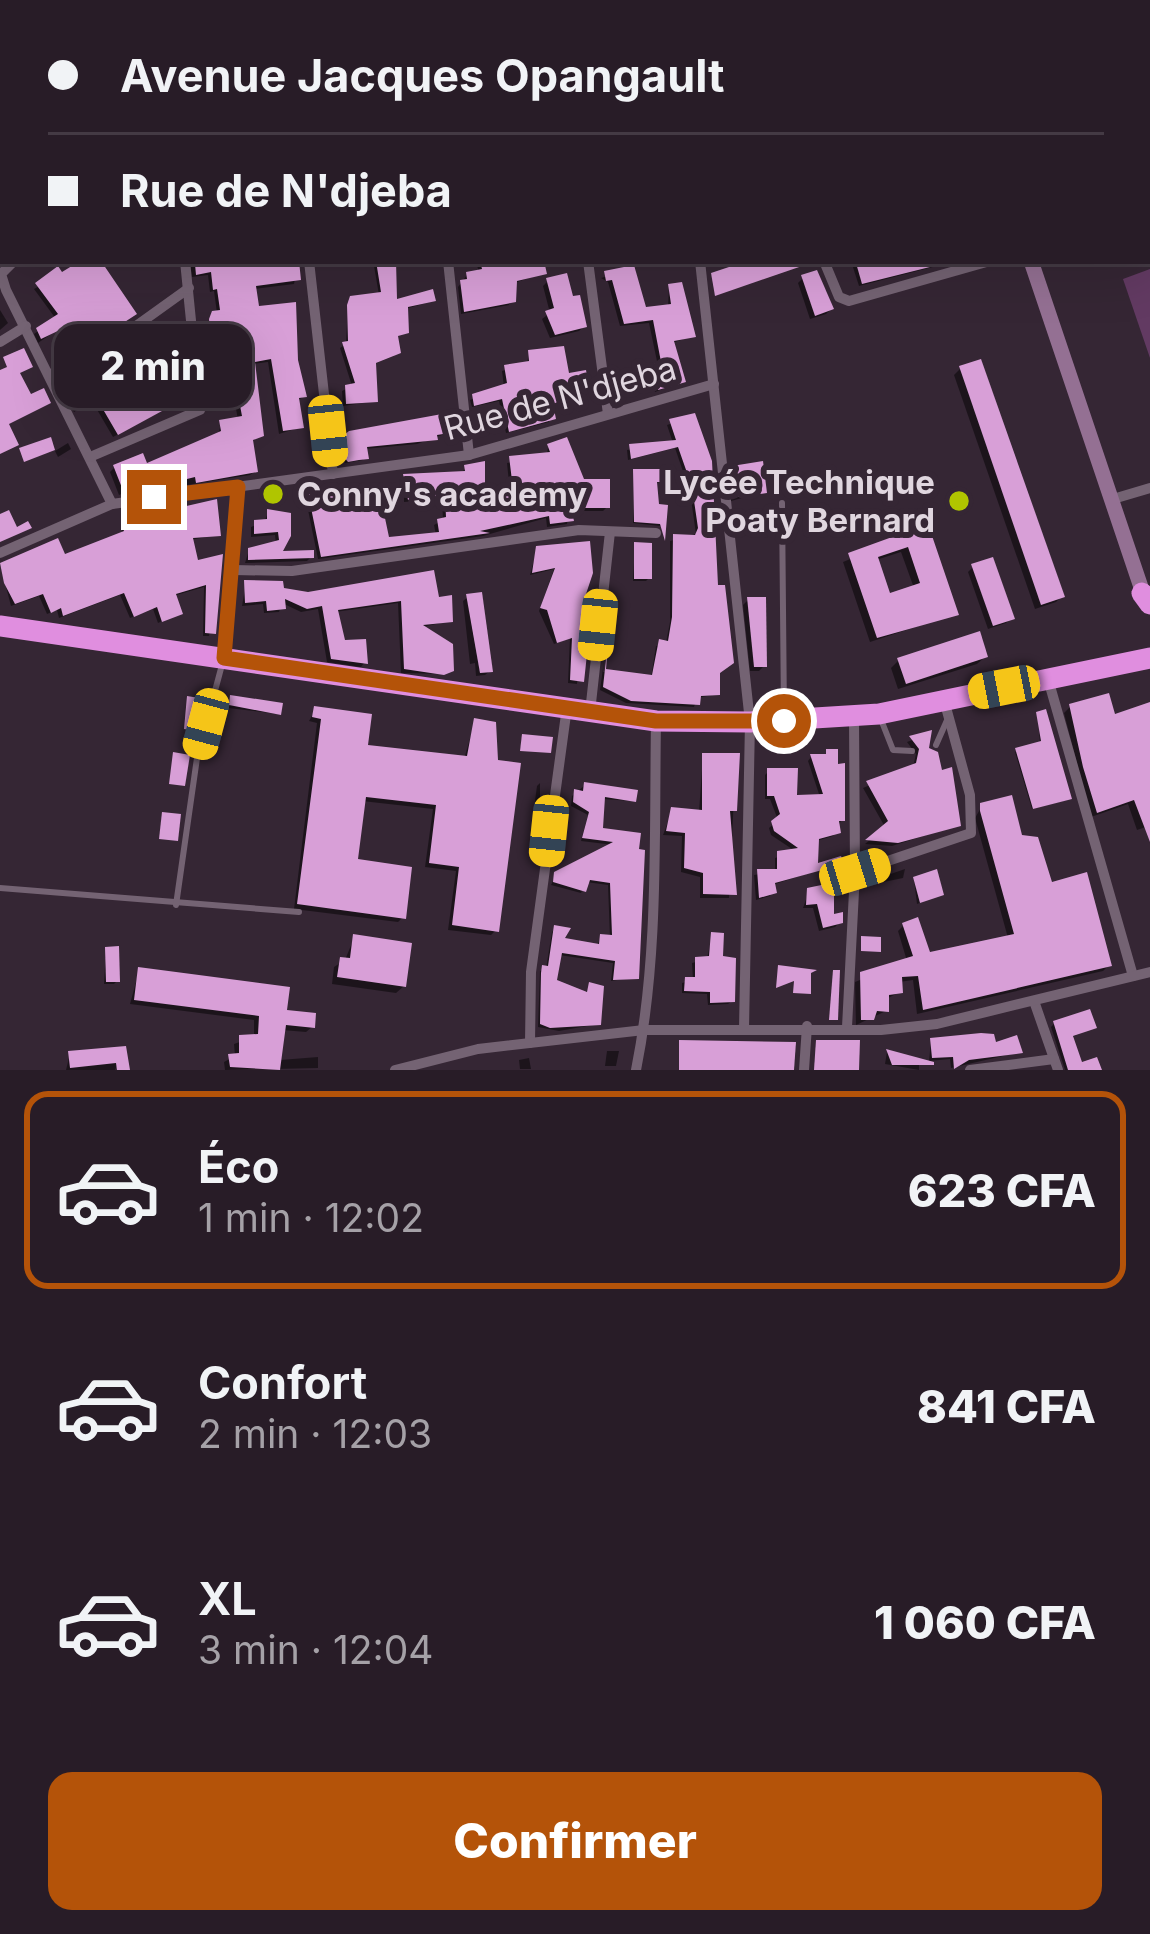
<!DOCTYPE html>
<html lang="fr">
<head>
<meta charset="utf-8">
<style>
	body { margin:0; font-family:Inter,sans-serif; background:#30252f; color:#f1f3f6; height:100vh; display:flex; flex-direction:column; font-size:45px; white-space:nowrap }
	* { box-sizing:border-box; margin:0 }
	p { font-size:39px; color:#a5a1a7 }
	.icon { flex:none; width:66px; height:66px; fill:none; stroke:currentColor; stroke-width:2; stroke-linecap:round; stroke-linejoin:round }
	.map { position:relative; height:1070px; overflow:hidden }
	.drawer { display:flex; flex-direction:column; background:#281c27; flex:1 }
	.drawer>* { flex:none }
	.hud { position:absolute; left:0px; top:0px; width:1152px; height:264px; box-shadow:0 12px 48px #0002,0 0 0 3px #443a44; display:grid; align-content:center; height:264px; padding:0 48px; background:#281c27 }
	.end { position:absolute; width:54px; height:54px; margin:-27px; border:15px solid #b45309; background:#fff; box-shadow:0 0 0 6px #fff }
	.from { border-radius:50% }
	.bubble { position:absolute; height:84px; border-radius:24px; background:#281c27; box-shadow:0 12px 48px #0002,0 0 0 3px #443a44; font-size:39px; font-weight:800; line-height:84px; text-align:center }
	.car { position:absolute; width:36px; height:72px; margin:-36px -18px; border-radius:15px; box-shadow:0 0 9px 3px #0007; background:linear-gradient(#f5c518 24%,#345 0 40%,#f5c518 0 76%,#345 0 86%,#f5c518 0) }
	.hud b { display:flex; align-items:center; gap:42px; height:114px; font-size:45px }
	.hud b+b { border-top:3px solid #443a44 }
	.hud i { width:30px; height:30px; background:#f1f3f6 }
	ul { padding:21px 0 0; list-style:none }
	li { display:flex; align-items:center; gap:36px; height:198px; margin:0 24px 18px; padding:0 24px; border:6px solid transparent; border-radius:24px }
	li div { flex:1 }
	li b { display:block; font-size:45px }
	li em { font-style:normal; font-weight:800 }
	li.current { border-color:#b45309 }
	li>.icon { width:108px; height:108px; stroke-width:1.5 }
	.button { display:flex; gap:24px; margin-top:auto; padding:24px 48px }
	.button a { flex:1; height:138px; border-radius:24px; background:#b45309; color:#fff; font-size:48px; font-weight:800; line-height:138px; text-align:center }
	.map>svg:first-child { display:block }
	.green { fill:#623a62 }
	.shadow { fill:#0007; fill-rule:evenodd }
	.building { fill:#d89fd7; fill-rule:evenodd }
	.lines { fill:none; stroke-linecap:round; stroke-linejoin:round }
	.lane { stroke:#746373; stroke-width:6 }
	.street { stroke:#746373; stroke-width:10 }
	.secondary { stroke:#947093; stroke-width:15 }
	.highway { stroke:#e08edf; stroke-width:21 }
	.route { stroke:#b45309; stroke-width:15 }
	.poi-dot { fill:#b0c500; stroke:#352634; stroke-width:4.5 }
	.labels { text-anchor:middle; stroke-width:12; stroke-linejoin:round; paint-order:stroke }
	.street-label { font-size:33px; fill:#e0d6df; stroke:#352634 }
	.poi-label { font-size:33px; font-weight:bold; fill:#e0d6df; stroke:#352634; text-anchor:end }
</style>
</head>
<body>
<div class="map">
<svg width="1150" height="1070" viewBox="0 0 1150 1070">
	<rect width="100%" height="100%" fill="#352634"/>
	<!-- green -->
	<path class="green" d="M1150,269V358L1123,279Z"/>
	<!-- shadow -->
	<g class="shadow">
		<rect x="299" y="0" width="29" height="3"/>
		<path d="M608,0H649L650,3H608Z"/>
		<path d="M865,0H911L912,3H862Z"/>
		<path d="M1063,0H1099L1100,3H1064Z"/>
		<path d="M3,69V146L0,147V82Z"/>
		<path d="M2,214L3,259L0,261V215Z"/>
		<path d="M86,261H98L129,317L73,355L57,330L38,343L34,334L56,319L34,289Z"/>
		<path d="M190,261H298L294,284L253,289L256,309L295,361L304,396L297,401L301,427L279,434L268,362L252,364L261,435L251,442L255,471L250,475L143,492L140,486L119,495L110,472L114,468L145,467L218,436L221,423L238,420L233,392L218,398L210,377L206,326L217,313L214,291L210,292L208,275L192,277Z"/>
		<path d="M392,261L394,303L433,301L405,309L406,332L395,337L394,356L374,364L375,401L343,406L342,391L352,386L340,348L346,344L348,303L379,295L374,266Z"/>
		<path d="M476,261H541L544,273L514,283L509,305L461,314L458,287L467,275L479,273Z"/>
		<path d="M851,261H956L859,286Z"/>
		<path d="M635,268L643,311L668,308L669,287L693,336L672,343L683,381L655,392L649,371L658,366L649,323L620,326L608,282L601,278Z"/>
		<path d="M803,278L831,309L826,314L810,319L798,283Z"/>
		<path d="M548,281L571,300L584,326L579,331L550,338L542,319L550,313L543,286Z"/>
		<path d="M0,310L8,323L0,330Z"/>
		<path d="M529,353L566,377L585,381L566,387L550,405L549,422L506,433L499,401L472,407L470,400L504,387L502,371L527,364Z"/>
		<path d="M960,369L1062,596L1056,602L1035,609L954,375Z"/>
		<path d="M138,375L155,404L154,415L113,437L92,401L74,412L64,396Z"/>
		<path d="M693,416L717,694L697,698L694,707L626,703L600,690L604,661L603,672L651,678L656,646L666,643L670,622V541L696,534L690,492L675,448L628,460L627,450L673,443L667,425Z"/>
		<path d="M453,431L417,444L364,449L363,460L345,463L338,444L350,433Z"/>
		<path d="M68,443L71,449L58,457L55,451Z"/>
		<path d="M548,447L607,507L603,511H569L567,524L547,527L546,518L483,536L318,559L306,500L310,496L387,541L436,535L434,525L443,520L442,499L404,502V477L460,474L466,468L482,496L510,493L507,463L547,455Z"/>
		<path d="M733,468L764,492L731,501L728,474Z"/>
		<path d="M633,473L668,481L654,483L661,526L633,523Z"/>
		<path d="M268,513L288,516L278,554L311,557L307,561L245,563L249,550L276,544L275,535L251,537V527L264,522Z"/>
		<path d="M122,523L218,535L190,540L196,563L219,558L209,636H203L204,587L173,596L179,613L158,623L153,609L130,618L120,595L59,618L57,610L47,614L39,596L11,606L0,564L56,542L63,558L122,536Z"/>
		<path d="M926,528L955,614L870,642L843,562ZM901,552L914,588L888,597L876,560Z"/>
		<path d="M635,545L649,578L646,581H633Z"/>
		<path d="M537,549L590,573L581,600L577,684L568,683L570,638L554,644L539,611L554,569L530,575Z"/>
		<path d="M973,567L1011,618L1006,623L988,629L968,572Z"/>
		<path d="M246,583L308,595L437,600L450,621L422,627L446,674L401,673L398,603L335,612L342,643L364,663L361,667L327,662L318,609L301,612L282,603L279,612L264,613L263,604L242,606Z"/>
		<path d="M468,597L490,671L485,675L476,676L475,663L470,664L463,601Z"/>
		<path d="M748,600L764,666L759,671H750L743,605Z"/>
		<path d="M985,657L977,664L898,689L891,668L899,660Z"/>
		<path d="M231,698L278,714L228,708Z"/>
		<path d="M1150,706V837L1146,827L1137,830L1128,804L1091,817L1064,713L1070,707L1113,718Z"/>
		<path d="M316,709L364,748L464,759L475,722L495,763L496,930L491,935L448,930L456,871L425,867L433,809L362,801L355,862L403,917L398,922L294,909L317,723L309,721Z"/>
		<path d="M1038,715L1067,800L1032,809L1015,752L1040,744Z"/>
		<path d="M928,734L926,750L958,825L892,846L865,844L885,827L863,788L913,767L916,754L907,742Z"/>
		<path d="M703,756H736L729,898H700V877L681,872L682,836L663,835L672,811L699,812Z"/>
		<path d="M811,757L842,819L833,836L816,841L815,867L840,863L772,885L770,896L756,900L754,875L775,872V858L795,851L771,835L769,828L778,820L770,799H765V775L769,771L794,798L820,797L808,761Z"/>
		<path d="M540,783V812L533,815L537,786Z"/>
		<path d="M585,785L633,801L602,799L600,831L638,836L636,977L611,981L613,963L559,955L554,982L585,994L590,986L598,1024L559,1031L538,1027L540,971L546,969L552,932L555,929L560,941L597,946L601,937L610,938L608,885L586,882L581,893L551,885L556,875L614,845L581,841L588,815L571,806L572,796Z"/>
		<path d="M982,806L1020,838L1109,965L1103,971L917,1014L913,980L899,982L900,992L886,999V1011L856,1025L855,982L907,961L898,931L904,925L928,956L1008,938L975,818Z"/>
		<path d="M905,869L903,878L879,883L882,877Z"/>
		<path d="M914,880L940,895L917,904Z"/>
		<path d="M809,891L831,894L832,918L840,922L835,927L819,931L813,908H803Z"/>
		<path d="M712,935L732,1001L728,1004L708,1005L707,994L682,993V983L693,980L692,963L707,959Z"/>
		<path d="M354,938L404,986L396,993L332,984L334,967L345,960Z"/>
		<path d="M106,950L117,981L114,984H104Z"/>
		<path d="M139,971L283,1012L312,1027L306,1032L282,1030L280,1060L318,1057V1068L225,1070L224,1062L235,1056L234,1044L254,1037V1020L130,1004Z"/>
		<path d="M1055,1023L1093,1028L1070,1038L1081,1066L1099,1070H1065L1051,1027Z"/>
		<path d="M931,1041L994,1045L1020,1052L951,1068L950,1059L929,1061Z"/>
		<path d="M124,1049L115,1070H66L70,1054Z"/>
		<path d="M607,1051H619L616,1066H605Z"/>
		<path d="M887,1052L919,1061V1070L885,1064Z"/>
		<path d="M529,1058L531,1069H520L519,1060Z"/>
	</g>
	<!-- building -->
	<g class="building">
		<path d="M80,261H101L137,314L77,353L62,329L41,339L36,328L58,314L35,283L58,266L62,272Z"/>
		<path d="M214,261H299L301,280L256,286L259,306L296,302L298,360L307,397L299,398L304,428L283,431L271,359L255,362L264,436L253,440L258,472L196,483L195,477L147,489L145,484L124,493L113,465L143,453L147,463L221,431L219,420L242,416L237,390L222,395L213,371L209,319L212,311L220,310L217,289L213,290L211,272L196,275L195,264Z"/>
		<path d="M376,261H396L397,299L433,289L436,301L408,307L409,333L398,336L401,353L376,363L378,402L346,404L345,385L355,383L342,342L348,341L347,305L350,296L381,292Z"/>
		<path d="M480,261H544L547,274L517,281L516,302L464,312L460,280L467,279L466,272L482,269Z"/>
		<path d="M747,261H805V265L715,296L711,273Z"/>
		<path d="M864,261H954L862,284L856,263Z"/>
		<path d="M634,265L646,307L671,304L668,284L682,282L696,337L674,341L686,382L658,390L651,365L661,362L653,320L624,324L612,280L606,281L604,271Z"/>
		<path d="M817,270L834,309L815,316L801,275Z"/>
		<path d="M567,273L573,296L580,295L587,327L555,335L545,311L554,308L546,278Z"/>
		<path d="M137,344L151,368L141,374L151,390L158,387L165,398L158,404L162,411L118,435L97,399L79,410L67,390Z"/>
		<path d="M564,346L569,373L586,370L588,382L569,385L571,396L553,404L556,419L509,432L502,399L474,406L472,394L507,383L504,365L529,361L528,350Z"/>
		<path d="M24,348L33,367L20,373L31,394L44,388L51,403L9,424L19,445L0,454V370L7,367L3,357Z"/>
		<path d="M981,359L1065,597L1041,605L959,366Z"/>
		<path d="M453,412L456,432L437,435L438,440L367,447L369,459L359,460L348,462L342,455L339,439L349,431Z"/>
		<path d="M695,413L712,461L718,585H725L734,663L720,673V695L701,696L700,705L631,701L603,687L610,623L606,669L652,675L659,639L668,641L672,617L673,534L695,535L698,528L692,487L678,447L631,459L629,444L676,440L669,419Z"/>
		<path d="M51,437L55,450L24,462L19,448Z"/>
		<path d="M567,437L584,479H610V508H571L574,521L550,524L549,516L480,531L490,533L321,557L308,493L378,485L389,537L439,532L437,519L446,517L445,496L408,500L403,474L465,471L464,465L485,461V493L513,489L509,456L550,452L547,444Z"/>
		<path d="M763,461L767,493L735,497L732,466Z"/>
		<path d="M633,469H671V482H657L659,504L668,505L665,541L660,524L634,522Z"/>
		<path d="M217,499L221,536L193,538L198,560L223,554L216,634L205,633L206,585L176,594L183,614L162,622L157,607L134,617L124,593L63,616L61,608L51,613L43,594L15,604L4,583L0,563L58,538L65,554L124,531L121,521Z"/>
		<path d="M267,509L291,513V536L283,551L314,550V558L248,560V548L279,540L278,532L254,534V520L267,519Z"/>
		<path d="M9,510L17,527L28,521L32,528L0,542V514Z"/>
		<path d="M928,524L959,615L877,638L848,553ZM908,547L920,583L890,593L878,557Z"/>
		<path d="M590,541L593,573L585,597L593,598L584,682L570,680L572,638L557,643L547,610L540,608L555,568L532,573L536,546Z"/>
		<path d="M634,542L652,543V579H634Z"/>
		<path d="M993,557L1015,619L993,626L971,564Z"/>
		<path d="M434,570L439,597L452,595L453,622L423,625L453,644L454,671L444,675L404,669L401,601L338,610L345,640L366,639L368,664L331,659L322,606L307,609L285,599L286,609L267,611L266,601L245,603L244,580L283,581L284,588L308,592Z"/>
		<path d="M482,592L493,672L480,673L466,594Z"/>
		<path d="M747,597H766L767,667H754Z"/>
		<path d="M980,631L988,657L906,684L897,658Z"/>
		<path d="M1109,693L1115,714L1150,702V842L1134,800L1097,813L1083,767L1069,704Z"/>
		<path d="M230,695L283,703L281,715L229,705Z"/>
		<path d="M187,696L205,699L196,731L184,729Z"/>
		<path d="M314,706L372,714L368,745L467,756L474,718L496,722L498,760L521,763L499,932L452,925L459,867L429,863L436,805L366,797L358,859L412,867L406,919L297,904L321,719L312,717Z"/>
		<path d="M1046,709L1072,799L1033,809L1015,748L1041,741L1036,712Z"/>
		<path d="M932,730L929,748L938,752L942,770L952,767L961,826L898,843L865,840L888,821L866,781L916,763L919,749L909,736Z"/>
		<path d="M522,734L553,737L551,753L520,751Z"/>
		<path d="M826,749H838V764L845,763V821H839L841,833L819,839L818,863L841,856L844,864L775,883L777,893L759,898L757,869H777V851L798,848L774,831L771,821L780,814L774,796H767V768H798L797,795L823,794L810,754H826Z"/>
		<path d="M173,752L190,755L185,786L169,784Z"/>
		<path d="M702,753H740L737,811H730L737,895L703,894V873L684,868L685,833L666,831L671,807L702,810Z"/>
		<path d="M584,782L638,790L636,802L605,797L603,828L641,833L639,849L645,850L639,979L613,980L615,961L562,953L557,980L587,992L589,982L604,986L601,1025L550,1028L540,1024L541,973L542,965L548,966L554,925L571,928L565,938L599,944L600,934L612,935L610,883L590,880L586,892L553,882L554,872L613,842L582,838L589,812L573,802L574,789L583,791Z"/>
		<path d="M1012,795L1022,835L1038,837L1052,882L1087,872L1112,966L923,1010L918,976L902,977L903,993L889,995V1012L877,1011L874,1020H861L860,972L913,956L902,923L918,917L930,952L1014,934L980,811V803Z"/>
		<path d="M162,812L181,814L178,841L159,839Z"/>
		<path d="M937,869L944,895L920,903L913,877Z"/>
		<path d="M836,882L841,888L834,894V914L843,912V923L823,928L817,904L806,905L807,888Z"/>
		<path d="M711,932L724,933L723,956L736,958L735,1002L710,1003V992L684,991L685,977H695V957L709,956Z"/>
		<path d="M353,934L412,943L406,987L337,977L340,957L350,958Z"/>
		<path d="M861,936L881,937V952L861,951Z"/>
		<path d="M119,946L120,982H106L105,947Z"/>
		<path d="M778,965L817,970L811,973V994L793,993L794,981L776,988Z"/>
		<path d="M138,967L290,987L287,1010L316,1013L315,1028L286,1025L280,1070L230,1067L228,1054L239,1053V1035L258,1034L259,1016L134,1000Z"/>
		<path d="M833,970H840L838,1020H829Z"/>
		<path d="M1090,1009L1097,1028L1073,1036L1082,1062L1097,1057L1102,1070H1068L1053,1021Z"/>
		<path d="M981,1033L994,1034L996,1042L1017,1035L1023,1053L969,1060L954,1069L953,1057L932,1058L930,1038Z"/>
		<path d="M679,1040L796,1042L794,1070H679Z"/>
		<path d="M816,1040H860L859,1070H814Z"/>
		<path d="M126,1046L130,1070H117L116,1063L70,1068L68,1051Z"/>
		<path d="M886,1049L934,1062V1065H892Z"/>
	</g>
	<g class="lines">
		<!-- lane -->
		<g class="lane">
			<path d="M782,503L784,715"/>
			<path d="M880,717L893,750L912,751"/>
			<path d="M936,745L948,718"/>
			<path d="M0,888L299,912"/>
			<path d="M176,905L197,758L223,661"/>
		</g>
		<!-- street -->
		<g class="street">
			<path d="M74,0V3"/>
			<path d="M552,0L553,3"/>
			<path d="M670,0L671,3"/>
			<path d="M804,0L805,3"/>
			<path d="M762,3L777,0"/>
			<path d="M0,159L3,157"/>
			<path d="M14,261L1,274L6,290L112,504"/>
			<path d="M309,261L333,474"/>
			<path d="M448,261L469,455"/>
			<path d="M588,261L608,414"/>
			<path d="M700,261L750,722L744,1029"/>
			<path d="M824,261L839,297L849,301L990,261"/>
			<path d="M0,342L26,326"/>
			<path d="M51,374L90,359L189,288"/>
			<path d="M90,457L200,410L185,261"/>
			<path d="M1113,499L1150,488"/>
			<path d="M0,553L112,504L469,455L714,384"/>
			<path d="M234,570L292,571L579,530L656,533"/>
			<path d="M224,658L238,487"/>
			<path d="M1048,679L1133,976"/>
			<path d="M590,712L610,532"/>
			<path d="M855,872L971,833L970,795L944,700"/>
			<path d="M1034,1001L1058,1070"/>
			<path d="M847,1027L855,872L854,717"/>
			<path d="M530,1043L531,972L567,707"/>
			<path d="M395,1070L478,1049L644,1030H881L937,1024L1150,972"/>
			<path d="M636,1070C659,956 654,836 656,721"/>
			<path d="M804,1070L807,1026"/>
			<path d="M970,1070L1054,1059"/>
		</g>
		<!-- secondary -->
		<g class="secondary">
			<path d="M942,0L943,3"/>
			<path d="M1031,261L1145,599"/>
		</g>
		<!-- highway -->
		<g class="highway">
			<path d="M1142,593L1150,604"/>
			<path d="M0,626L656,721L750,722L879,714L1150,658"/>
		</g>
	</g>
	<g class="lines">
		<!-- route -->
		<path class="route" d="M154,497L238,487L224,658L656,721H784"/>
	</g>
	<!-- markers -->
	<g class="poi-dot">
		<circle cx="273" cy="494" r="12"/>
		<circle cx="959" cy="501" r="12"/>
	</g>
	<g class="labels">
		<!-- street labels -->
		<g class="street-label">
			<text transform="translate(560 398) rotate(-15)" y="12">Rue de N'djeba</text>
		</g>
		<!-- poi labels -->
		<g class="poi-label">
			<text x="935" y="494">Lycée Technique<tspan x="935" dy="38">Poaty Bernard</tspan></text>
			<text x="297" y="506" text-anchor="start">Conny's academy</text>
		</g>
	</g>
</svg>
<i class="end from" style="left:784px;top:721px"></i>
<i class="end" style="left:154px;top:497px"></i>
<div class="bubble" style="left:54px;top:324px;width:198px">2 min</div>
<i class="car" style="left:328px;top:431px;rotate:174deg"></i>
<i class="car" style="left:598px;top:625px;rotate:186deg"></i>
<i class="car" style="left:1004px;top:687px;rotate:259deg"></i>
<i class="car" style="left:206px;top:724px;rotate:195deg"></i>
<i class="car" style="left:549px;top:831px;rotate:186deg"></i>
<i class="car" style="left:855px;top:872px;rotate:73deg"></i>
<div class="hud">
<b><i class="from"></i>Avenue Jacques Opangault</b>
<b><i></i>Rue de N'djeba</b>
</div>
</div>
<section class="drawer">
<ul>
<li class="current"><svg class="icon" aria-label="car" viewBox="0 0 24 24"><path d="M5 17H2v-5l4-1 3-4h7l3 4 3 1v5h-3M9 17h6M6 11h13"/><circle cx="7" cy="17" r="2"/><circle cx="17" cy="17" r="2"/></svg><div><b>Éco</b><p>1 min · 12:02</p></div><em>623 CFA</em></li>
<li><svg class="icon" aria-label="car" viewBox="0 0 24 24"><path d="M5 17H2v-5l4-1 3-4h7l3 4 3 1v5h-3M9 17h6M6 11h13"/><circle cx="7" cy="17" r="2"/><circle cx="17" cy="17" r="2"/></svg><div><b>Confort</b><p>2 min · 12:03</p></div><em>841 CFA</em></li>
<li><svg class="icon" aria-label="car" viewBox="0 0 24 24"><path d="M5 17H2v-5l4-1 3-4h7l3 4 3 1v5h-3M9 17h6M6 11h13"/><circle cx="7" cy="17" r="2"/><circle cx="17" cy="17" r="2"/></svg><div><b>XL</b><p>3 min · 12:04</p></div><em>1 060 CFA</em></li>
</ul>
<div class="button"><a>Confirmer</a></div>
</section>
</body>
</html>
